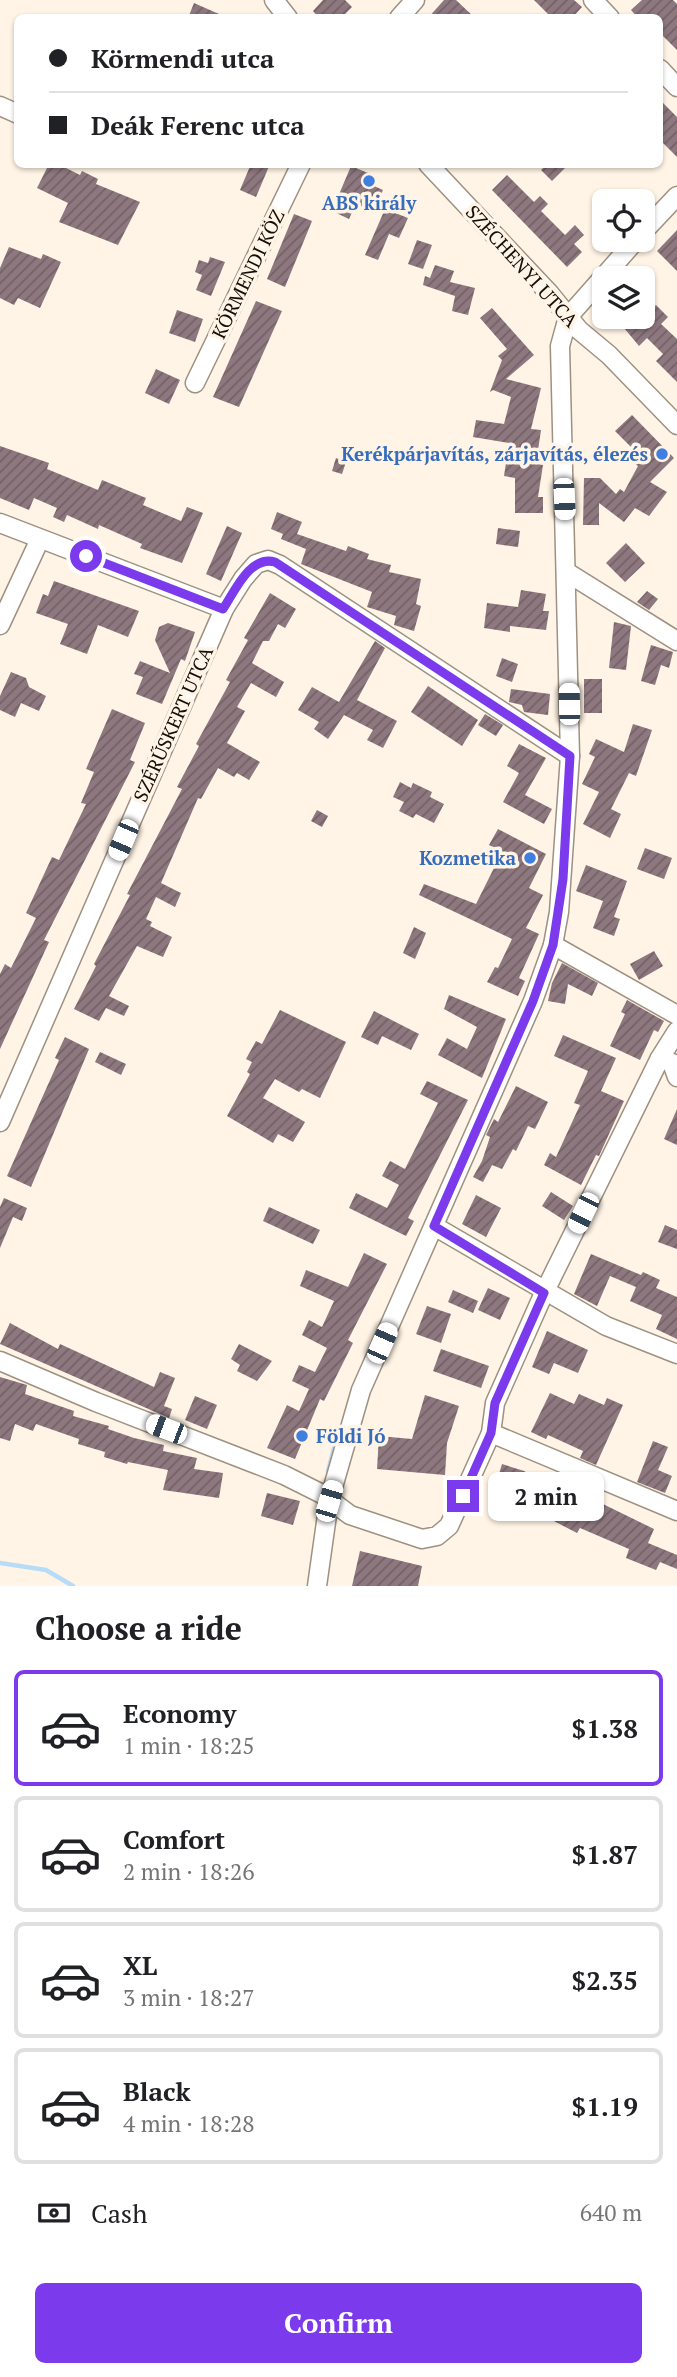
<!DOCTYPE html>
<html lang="en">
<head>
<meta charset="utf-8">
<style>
	body { margin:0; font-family:"PT Serif",serif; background:#f6f6f6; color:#202124; height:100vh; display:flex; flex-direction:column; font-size:26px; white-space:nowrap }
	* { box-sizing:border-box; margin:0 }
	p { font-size:23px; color:#757577 }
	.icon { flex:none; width:38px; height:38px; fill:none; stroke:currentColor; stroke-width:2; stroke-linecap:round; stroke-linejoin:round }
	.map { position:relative; height:1586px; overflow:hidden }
	.drawer { display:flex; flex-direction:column; background:#fff; flex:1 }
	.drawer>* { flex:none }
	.banner { position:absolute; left:14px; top:14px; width:649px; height:154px; border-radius:10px; box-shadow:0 2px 5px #0004; display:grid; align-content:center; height:154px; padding:0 35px; background:#fff }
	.fabs { position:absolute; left:592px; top:189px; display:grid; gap:14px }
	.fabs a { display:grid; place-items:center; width:63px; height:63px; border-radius:10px; background:#fff; box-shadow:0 2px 5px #0004; font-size:35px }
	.end { position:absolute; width:32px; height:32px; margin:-16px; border:9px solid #7c3aed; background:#fff; box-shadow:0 0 0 4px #fff }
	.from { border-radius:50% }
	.bubble { position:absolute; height:49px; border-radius:10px; background:#fff; box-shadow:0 2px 5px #0004; font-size:23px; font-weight:700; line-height:49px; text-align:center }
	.car { position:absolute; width:21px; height:42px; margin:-21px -10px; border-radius:9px; box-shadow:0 0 5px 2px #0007; background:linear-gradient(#fff 24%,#345 0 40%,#fff 0 76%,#345 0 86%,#fff 0) }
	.banner b { display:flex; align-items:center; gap:24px; height:66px; font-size:26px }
	.banner b+b { border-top:2px solid #e0e0e0 }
	.banner i { width:18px; height:18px; background:#202124 }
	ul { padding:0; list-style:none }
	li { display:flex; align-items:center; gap:21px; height:116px; margin:0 14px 10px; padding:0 21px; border:4px solid #e0e0e0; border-radius:10px }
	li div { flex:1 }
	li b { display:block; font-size:26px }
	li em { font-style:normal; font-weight:700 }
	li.active { border-color:#7c3aed }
	li>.icon { width:63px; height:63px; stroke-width:1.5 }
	h2 { padding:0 35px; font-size:32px; line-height:84px }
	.pay { display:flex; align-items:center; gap:18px; height:77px; padding:0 35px; font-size:26px }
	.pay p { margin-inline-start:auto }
	.button { display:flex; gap:14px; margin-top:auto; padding:14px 35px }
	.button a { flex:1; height:80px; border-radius:10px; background:#7c3aed; color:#fff; font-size:28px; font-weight:700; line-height:80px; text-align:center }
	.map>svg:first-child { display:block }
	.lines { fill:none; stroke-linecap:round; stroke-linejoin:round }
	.stream { stroke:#b6dcf7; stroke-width:4.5 }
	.building { fill:url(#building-hatch) }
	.minor-casing { stroke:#9e9181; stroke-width:21 }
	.minor { stroke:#fff; stroke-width:18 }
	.route { stroke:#7c3aed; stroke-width:9 }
	.shop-dot { fill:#3f7fe0; stroke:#fff4e5; stroke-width:2.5 }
	.labels { text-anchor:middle; stroke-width:7; stroke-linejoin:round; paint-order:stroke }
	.shop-label { font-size:19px; font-weight:bold; fill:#366cbe; stroke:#fff4e5; text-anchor:end }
	.street-label { font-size:19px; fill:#130e08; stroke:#fff4e5 }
</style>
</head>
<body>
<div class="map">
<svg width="677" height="1586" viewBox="0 0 677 1586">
	<defs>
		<pattern id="building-hatch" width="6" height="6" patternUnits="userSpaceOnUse" patternTransform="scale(1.75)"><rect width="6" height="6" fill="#8e787f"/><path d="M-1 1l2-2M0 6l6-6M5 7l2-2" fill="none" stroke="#736166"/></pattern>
	</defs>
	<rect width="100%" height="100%" fill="#fff4e5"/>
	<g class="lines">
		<!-- stream -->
		<g class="stream">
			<path d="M328,1471L338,1433"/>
			<path d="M0,1563L46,1570L73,1586"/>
		</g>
	</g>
	<!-- building -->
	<g class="building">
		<path d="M323,0H345L352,7L341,18H319L313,11Z"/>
		<path d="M444,0H456L475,18H428Z"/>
		<path d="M534,0H574L582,7L572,18H552Z"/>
		<path d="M642,0H673L677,4V50L660,33V18H638L631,10Z"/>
		<path d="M194,3L228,18H188Z"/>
		<path d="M660,100L677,117V157L660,140Z"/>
		<path d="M49,164H58L80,175L82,171L98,179L96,184L140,202L118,245L59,222L68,203L37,188Z"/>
		<path d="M251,164H270L256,197L240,190Z"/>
		<path d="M547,164H569L552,181L541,170Z"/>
		<path d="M351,166L368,173L365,182L383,190L373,211L356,204L349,219L332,211Z"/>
		<path d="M507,175L534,202L540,196L548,204L541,211L565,235L575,225L584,235L574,244L582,252L567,267L492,190Z"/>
		<path d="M385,209L408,218L399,238L389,234L378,260L365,255Z"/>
		<path d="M294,214L312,221L285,287L267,279Z"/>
		<path d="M677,230V271L657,251Z"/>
		<path d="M417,240L432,245L423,269L408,264Z"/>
		<path d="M9,247L41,259L43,254L61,262L40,308L18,298L14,305L0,298V268Z"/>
		<path d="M210,257L225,262L211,296L196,290L202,275L195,272L199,260L208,263Z"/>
		<path d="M435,265L454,271L450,282L475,288L468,315L452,311L455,296L423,285L425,276L430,278Z"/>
		<path d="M256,301L282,311L239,407L213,397Z"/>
		<path d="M656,305L668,317L661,324L677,339V382L656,361L663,354L647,338L639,346L615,317H644Z"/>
		<path d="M492,308L534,355L506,379L541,388L531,429L541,430L536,464L543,465L538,497H543V513H515V478L504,476L509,443L473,437L476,420L504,424L511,397L493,390L490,392L502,360L498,356L507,349L480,318Z"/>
		<path d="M177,310L203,319L195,342L169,333Z"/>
		<path d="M156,369L180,380L169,404L145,393Z"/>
		<path d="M632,415L674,458L650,482L667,492L649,516L635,508L624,522L599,503V525H583L584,478H600L616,494L620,489L624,492L638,466L628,458L634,450L615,431Z"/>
		<path d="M0,446L49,463L47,469L98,490L102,480L146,498L143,505L181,521L187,507L203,513L182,563L140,548L142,544L99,525L98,529L67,515L64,522L53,517L57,508L34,498L29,510L0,498Z"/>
		<path d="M336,458L346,462L342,474L332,471Z"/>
		<path d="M277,512L302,522L297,534L346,551L348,546L369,554L367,559L391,565L389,572L421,579L416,604L421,606L414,631L394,625L396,616L367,607L372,592L301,564L306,549L281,539L283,534L271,529Z"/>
		<path d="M227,526L242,533L221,581L206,574Z"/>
		<path d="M498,528L520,531L518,547L496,544Z"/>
		<path d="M626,543L645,563L625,582L606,563Z"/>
		<path d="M54,581L139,611L128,637L98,625L87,654L60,644L68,624L36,613L43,594L48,596Z"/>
		<path d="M521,590L546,594L543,611H549L546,630L510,626V632L484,628L487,603L518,607Z"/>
		<path d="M647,591L658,599L649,610L637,602Z"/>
		<path d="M270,593L296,609L285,628L278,624L269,641H263L252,663L284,682L276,697L251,683L237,707L245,711L227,743L260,762L249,780L237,773L234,777L218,768L201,799L198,798L161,883L181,893L175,907L156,897L146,919L152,922L150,926L172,937L163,957L137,946L109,996L129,1006L124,1016L106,1008L99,1021L74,1009L96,966L94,964L130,895L127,894L182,789L177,787L199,746L196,744L230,682L226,680L248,640L244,638Z"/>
		<path d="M614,622L631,626L626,670L609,668Z"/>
		<path d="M168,623L195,632L185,661L181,659L162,704L136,694L143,677L134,674L140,661L170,673L155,640L159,627Z"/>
		<path d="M375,641L385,648L357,700L397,721L383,748L367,740L373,730L344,715L328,739L314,729L319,722L298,710L312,687L339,702Z"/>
		<path d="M651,645L673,652L669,668L661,665L655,685L641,681Z"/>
		<path d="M502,658L518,664L512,682L496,676Z"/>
		<path d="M11,672L26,678L29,687L46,696L39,711L21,703L15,717L0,710V696Z"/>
		<rect x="584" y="679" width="18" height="34"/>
		<path d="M428,686L478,720L462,746L411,712Z"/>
		<path d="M511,689L550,694L548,715L524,712L522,705L509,702Z"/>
		<path d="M112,709L145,723L130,760L135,762L44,940L49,942L0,1049V974L5,964L11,968L36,918L26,913L52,857L59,860L86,804L81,803L94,772L86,769Z"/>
		<path d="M485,714L503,725L496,736L478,725Z"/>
		<path d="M633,724L652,730L636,776L629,773L611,809L621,814L610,838L583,824L599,792L582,784L595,757L589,754L596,739L624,752Z"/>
		<path d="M519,744L546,758L525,795L552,809L544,824L503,802L519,773L507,766Z"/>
		<path d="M400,782L411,788L413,783L432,792L430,797L444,804L434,823L416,814L413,818L399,811L404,802L393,797Z"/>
		<path d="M317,810L328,816L322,827L311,821Z"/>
		<path d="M498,829L546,854L529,888L543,895L526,928L539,934L519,978L525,981L518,996L487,982L495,967L498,968L512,939L419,895L424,884L476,904L502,852L489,845Z"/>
		<path d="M645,848L672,858L664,879L637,869Z"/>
		<path d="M586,865L627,881L614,917L620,919L614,936L593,928L603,901L576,891Z"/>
		<path d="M414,927L426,933L415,959L403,953Z"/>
		<path d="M654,951L663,966L639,980L630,964Z"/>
		<path d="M562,963L598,983L592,996L568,984L565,1004L548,1001L552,983Z"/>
		<path d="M449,995L506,1019L482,1078L438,1055L447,1038L467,1049L477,1027L444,1009Z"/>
		<path d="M627,1000L664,1021L658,1032L654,1030L640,1060L610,1046L625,1014L621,1012Z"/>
		<path d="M280,1010L346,1042L320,1098L302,1089L299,1092L275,1079L263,1098L305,1122L293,1142L278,1134L273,1143L227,1116L250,1074L247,1072L252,1062L246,1059L256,1041L262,1044Z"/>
		<path d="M374,1011L419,1034L411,1050L382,1036L378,1045L361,1037Z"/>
		<path d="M563,1035L616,1058L601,1091L624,1101L599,1156L596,1155L581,1185L544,1165L550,1153L556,1157L580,1105L574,1103L588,1071L554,1056Z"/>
		<path d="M65,1037L89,1049L31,1187L7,1176L59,1060L55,1058Z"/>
		<path d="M100,1052L126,1064L121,1075L95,1062Z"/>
		<path d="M427,1081L468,1100L408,1218L414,1221L406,1236L349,1208L356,1193L387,1208L399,1185L382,1176L390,1161L405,1169L438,1103L420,1094Z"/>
		<path d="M516,1086L548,1102L535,1129L528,1126L516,1151L513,1149L502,1169L492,1165L483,1182L473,1177L482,1161L490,1137L486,1135L494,1119L498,1122Z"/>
		<path d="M677,1109V1145L664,1139Z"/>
		<path d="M551,1192L573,1206L564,1220L542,1206Z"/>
		<path d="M476,1195L501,1208L486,1237L462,1224Z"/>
		<path d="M4,1198L27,1208L22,1221L13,1217L0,1248V1207Z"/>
		<path d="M269,1207L320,1230L313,1244L263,1221Z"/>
		<path d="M665,1225L677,1230V1249L658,1242Z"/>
		<path d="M364,1253L387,1264L348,1340L353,1343L324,1401L320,1399L295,1459L267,1448L287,1405L299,1411L309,1389L292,1381L299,1365L315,1372L327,1348L302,1335L309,1320L322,1327L334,1301L300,1286L306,1270L348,1287Z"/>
		<path d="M591,1254L641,1275L643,1272L660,1280L656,1288L677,1297V1339L656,1329L662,1315L630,1301L636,1287L610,1276L597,1306L574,1294Z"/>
		<path d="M488,1288L510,1298L500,1320L478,1310Z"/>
		<path d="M453,1290L478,1301L473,1313L448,1302Z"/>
		<path d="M427,1306L451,1314L441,1343L416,1334Z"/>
		<path d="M10,1323L58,1349L60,1344L154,1387L160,1372L175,1378L164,1406L172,1409L169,1418L0,1344Z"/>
		<path d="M547,1331L588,1350L578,1373L554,1363L549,1374L532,1367Z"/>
		<path d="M239,1344L272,1361L257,1381L237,1371L240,1365L231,1359Z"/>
		<path d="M441,1349L489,1366L481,1388L433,1371Z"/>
		<path d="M0,1377L27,1385L25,1394L74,1411L73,1416L109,1426L108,1429L134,1438L164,1445L163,1451L197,1458L194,1469L223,1473L219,1498L163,1490L168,1470L128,1462L127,1464L104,1457L105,1452L78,1444L79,1439L36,1424L33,1431L15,1424L10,1441L0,1438Z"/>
		<path d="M550,1393L574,1404L579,1394L604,1405L607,1398L623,1405L596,1465L580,1458L583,1451L548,1435L546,1439L531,1432Z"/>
		<path d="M425,1395L459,1406L447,1443L445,1475L377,1469L379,1436L412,1439Z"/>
		<path d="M195,1396L217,1405L207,1429L185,1420Z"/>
		<path d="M653,1441L668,1447L658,1470L672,1476L665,1493L637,1482Z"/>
		<path d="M502,1464L524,1471L563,1492L566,1486L654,1529L648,1543L677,1555V1569L660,1562L656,1570L626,1558L629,1549L580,1528L577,1533L548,1518L552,1512L517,1494L495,1487Z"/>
		<path d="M267,1493L300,1501L293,1525L261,1516Z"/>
		<path d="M360,1551L422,1566L418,1586H352Z"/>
	</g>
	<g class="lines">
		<defs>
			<g id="minor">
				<path d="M274,0L288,18"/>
				<path d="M593,0L610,18"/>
				<path d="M399,18L415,0"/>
				<path d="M660,69L677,87"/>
				<path d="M0,106L18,114"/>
				<path d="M428,164L550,294L579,330L609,355L677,425"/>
				<path d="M642,233L677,196"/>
				<path d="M195,383L301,164"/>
				<path d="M0,523L224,609"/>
				<path d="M568,573L677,641"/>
				<path d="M0,625L40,539"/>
				<path d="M553,945L677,1015"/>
				<path d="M660,1058L672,1063L677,1077"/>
				<path d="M0,1122L224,609L243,579L256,564L268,560L280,565L570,756"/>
				<path d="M434,1226L606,1326L677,1354"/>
				<path d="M0,1361L96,1402L284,1475L322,1494L350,1515L422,1539L437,1536L449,1526L491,1433L495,1403L544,1293L660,1058L677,1031"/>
				<path d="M491,1433L677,1511"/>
				<path d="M317,1586L329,1501L361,1390L533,1001L553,945L559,912L570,756L560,346L568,317L636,240"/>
			</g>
		</defs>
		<!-- minor casing -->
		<use href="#minor" class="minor-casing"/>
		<!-- minor -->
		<use href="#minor" class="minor"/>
	</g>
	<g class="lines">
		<!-- route -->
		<path class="route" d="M86,556L223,609C235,591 250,555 275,562L570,756L563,879L553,945L533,1001L434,1226L544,1293L495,1403L491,1433L463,1496"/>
	</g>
	<!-- markers -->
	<g class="shop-dot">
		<circle cx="369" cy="181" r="7"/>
		<circle cx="662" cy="454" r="7"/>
		<circle cx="530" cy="858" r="7"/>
		<circle cx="302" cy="1436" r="7"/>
	</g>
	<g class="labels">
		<!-- shop labels -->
		<g class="shop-label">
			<text x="369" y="210" text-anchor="middle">ABS király</text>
			<text x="648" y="461">Kerékpárjavítás, zárjavítás, élezés</text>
			<text x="516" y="865">Kozmetika</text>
			<text x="316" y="1443" text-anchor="start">Földi Jó</text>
		</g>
		<!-- street labels -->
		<g class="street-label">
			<text transform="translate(522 266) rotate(48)" y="7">SZÉCHENYI UTCA</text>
			<text transform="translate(248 274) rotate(-64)" y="7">KÖRMENDI KÖZ</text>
			<text transform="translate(173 724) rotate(-66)" y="7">SZÉRŰSKERT UTCA</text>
		</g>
	</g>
</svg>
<div class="fabs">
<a><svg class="icon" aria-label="locate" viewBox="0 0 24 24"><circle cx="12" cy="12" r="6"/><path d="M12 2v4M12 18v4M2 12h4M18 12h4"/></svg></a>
<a><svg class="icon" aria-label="layers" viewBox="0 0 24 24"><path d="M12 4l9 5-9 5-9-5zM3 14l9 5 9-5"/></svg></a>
</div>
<i class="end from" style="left:86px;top:556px"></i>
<i class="end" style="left:463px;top:1496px"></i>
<div class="bubble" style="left:488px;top:1472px;width:116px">2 min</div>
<i class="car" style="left:564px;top:499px;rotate:177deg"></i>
<i class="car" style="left:569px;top:704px;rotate:359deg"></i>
<i class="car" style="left:123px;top:840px;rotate:203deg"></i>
<i class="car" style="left:583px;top:1213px;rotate:206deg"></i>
<i class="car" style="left:382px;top:1343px;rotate:24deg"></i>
<i class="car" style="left:166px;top:1429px;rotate:291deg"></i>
<i class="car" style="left:329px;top:1501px;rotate:16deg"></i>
<div class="banner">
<b><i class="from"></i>Körmendi utca</b>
<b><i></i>Deák Ferenc utca</b>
</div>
</div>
<section class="drawer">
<h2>Choose a ride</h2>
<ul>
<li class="active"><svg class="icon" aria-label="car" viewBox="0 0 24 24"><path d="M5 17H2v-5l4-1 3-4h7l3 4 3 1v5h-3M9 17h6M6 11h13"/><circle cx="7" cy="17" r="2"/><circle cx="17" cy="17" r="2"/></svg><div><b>Economy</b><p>1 min · 18:25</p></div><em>$1.38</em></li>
<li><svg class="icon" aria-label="car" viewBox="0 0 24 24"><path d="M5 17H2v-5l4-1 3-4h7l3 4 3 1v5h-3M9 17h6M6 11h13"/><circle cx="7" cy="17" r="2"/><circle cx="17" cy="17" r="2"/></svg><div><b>Comfort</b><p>2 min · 18:26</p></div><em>$1.87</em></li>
<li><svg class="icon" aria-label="car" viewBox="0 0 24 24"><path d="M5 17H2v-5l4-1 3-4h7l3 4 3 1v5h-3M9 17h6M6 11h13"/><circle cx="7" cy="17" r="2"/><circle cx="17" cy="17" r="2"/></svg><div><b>XL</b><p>3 min · 18:27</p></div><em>$2.35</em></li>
<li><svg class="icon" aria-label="car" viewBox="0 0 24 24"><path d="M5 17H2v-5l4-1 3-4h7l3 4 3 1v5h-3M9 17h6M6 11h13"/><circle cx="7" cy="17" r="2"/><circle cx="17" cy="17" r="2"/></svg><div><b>Black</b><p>4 min · 18:28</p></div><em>$1.19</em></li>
</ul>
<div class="pay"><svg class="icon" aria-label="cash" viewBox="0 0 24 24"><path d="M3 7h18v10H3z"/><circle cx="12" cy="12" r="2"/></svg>Cash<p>640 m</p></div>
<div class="button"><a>Confirm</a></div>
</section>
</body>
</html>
